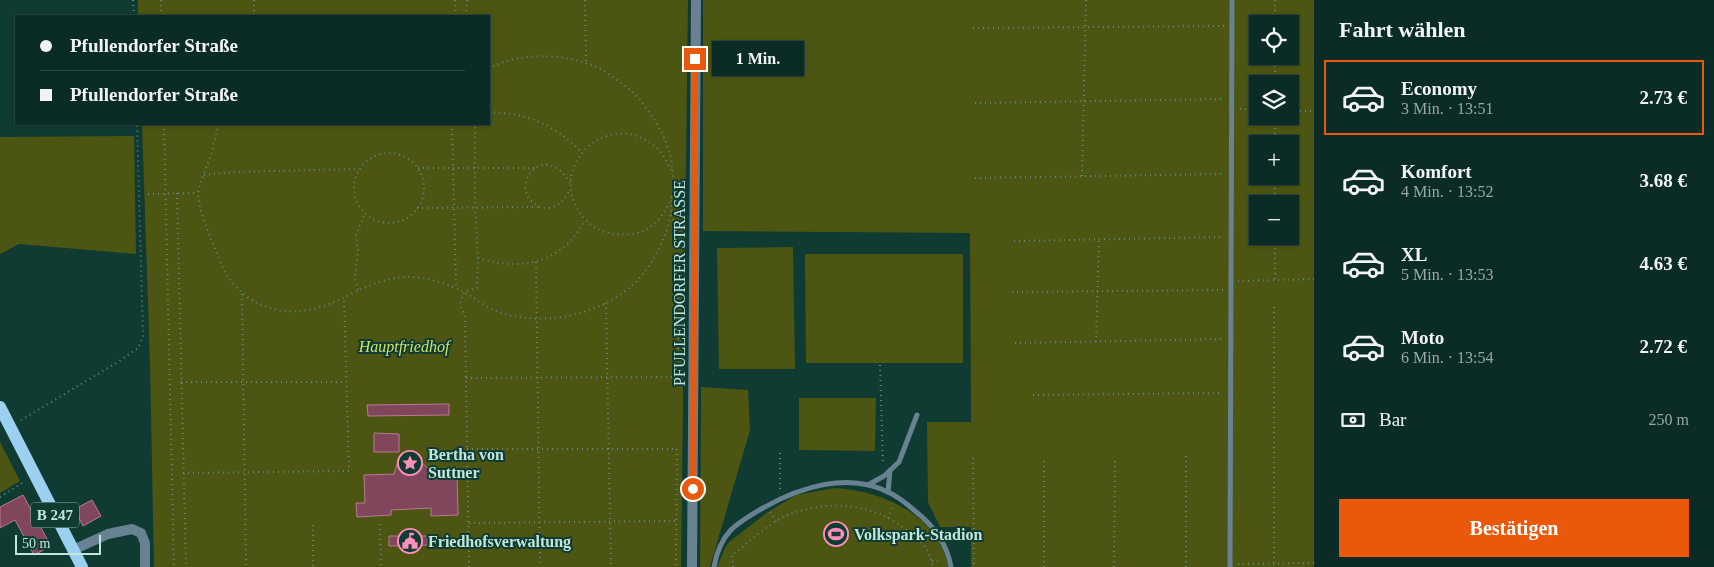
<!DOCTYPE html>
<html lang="de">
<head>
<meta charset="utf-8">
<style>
	body { margin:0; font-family:"Times New Roman",serif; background:#193832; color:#f1f3f6; height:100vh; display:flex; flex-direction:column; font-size:19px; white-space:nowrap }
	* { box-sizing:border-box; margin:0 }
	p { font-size:16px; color:#9aa7a7 }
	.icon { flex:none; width:28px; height:28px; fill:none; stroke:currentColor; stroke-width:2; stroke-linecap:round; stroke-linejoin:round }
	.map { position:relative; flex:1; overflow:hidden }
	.sheet { display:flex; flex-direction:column; background:#0b2c26; width:400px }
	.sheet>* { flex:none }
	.banner { position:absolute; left:15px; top:15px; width:475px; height:110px; border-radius:0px; box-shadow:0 1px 4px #0004,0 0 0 1px #2b4843; display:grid; align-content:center; height:110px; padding:0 25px; background:#0b2c26 }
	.buttons { position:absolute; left:1249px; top:15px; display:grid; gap:10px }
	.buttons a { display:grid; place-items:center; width:50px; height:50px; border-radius:0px; background:#0b2c26; box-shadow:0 1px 4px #0004,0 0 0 1px #2b4843; font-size:25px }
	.scale { position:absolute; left:15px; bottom:12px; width:86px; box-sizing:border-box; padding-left:5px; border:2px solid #c1e7dc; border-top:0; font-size:14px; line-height:18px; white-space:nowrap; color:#c1e7dc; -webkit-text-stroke:4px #0f3b32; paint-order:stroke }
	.end { position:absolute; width:22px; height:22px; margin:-11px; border:6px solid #ea580c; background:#fff; box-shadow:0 0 0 2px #fff }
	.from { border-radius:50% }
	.bubble { position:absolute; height:35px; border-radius:0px; background:#0b2c26; box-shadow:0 1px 4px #0004,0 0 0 1px #2b4843; font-size:16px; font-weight:700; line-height:35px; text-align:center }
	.banner b { display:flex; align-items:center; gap:18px; height:48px; font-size:19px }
	.banner b+b { border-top:1px solid #2b4843 }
	.banner i { width:12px; height:12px; background:#f1f3f6 }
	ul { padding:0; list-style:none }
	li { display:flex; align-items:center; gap:15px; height:75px; margin:0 10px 8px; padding:0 15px; border:2px solid transparent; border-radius:0px }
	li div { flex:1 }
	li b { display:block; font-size:19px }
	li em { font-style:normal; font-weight:700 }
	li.active { border-color:#ea580c }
	li>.icon { width:45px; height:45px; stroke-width:1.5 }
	h2 { padding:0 25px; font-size:22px; line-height:60px }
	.pay { display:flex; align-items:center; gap:12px; height:55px; padding:0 25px; font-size:19px }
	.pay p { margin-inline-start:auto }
	.cta { display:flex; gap:10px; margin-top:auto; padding:10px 25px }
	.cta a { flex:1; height:58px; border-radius:0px; background:#ea580c; color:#fff; font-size:20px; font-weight:700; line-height:58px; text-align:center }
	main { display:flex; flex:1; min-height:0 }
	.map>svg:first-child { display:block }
	.green { fill:#4d5513; fill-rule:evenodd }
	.building { fill:#80465c; stroke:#ba7a92 }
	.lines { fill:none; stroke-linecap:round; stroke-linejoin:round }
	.path { stroke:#5f887e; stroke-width:2; stroke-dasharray:1 4; stroke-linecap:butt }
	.lane { stroke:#698292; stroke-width:5 }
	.street { stroke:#698292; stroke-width:10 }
	.primary { stroke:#9bd0f1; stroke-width:12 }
	.route { stroke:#ea580c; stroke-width:6 }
	.labels { text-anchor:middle; stroke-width:4; stroke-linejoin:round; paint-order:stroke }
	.shield { fill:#0f3b32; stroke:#8cb3a9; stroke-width:1 }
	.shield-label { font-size:15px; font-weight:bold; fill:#c1e7dc }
	.street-label { font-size:16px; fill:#c1e7dc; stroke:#0f3b32 }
	.park-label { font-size:16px; font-style:italic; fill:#d0e167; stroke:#0f3b32 }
	.poi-label { font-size:16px; font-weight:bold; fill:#c1e7dc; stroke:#0f3b32; text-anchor:start }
</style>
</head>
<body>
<main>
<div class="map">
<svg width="1314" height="567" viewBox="0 0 1314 567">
	<rect width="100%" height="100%" fill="#0f3b32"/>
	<!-- green -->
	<g class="green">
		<path d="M138,0H688L681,567H154L150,363L142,124H489V16H138Z"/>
		<path d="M703,0H1314V567H971V527H940L928,502L927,422H971L970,233L703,231ZM1258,24H1290V56H1258ZM1258,84H1290V116H1258ZM1258,144H1290V176H1258ZM1258,204H1290V236H1258Z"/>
		<path d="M134,136L136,254L19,244L0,254V137Z"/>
		<path d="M793,247L795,369H719L717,248Z"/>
		<path d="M805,254H963V363H806Z"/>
		<path d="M701,387L748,390L750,430L710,567H700Z"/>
		<path d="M799,398H876L875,451L799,450Z"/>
		<path d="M0,442L20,481L0,493Z"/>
		<path d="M834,488C881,490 939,515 948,567H717L725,548L729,542L768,512L796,495Z"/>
	</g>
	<!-- building -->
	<g class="building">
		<path d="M449,404V415L368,416L367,405Z"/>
		<path d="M374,433L399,434V452H374Z"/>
		<path d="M411,458L420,461L429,469L457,468L458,515L431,516V508L391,510V515L357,517L356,503H365L364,475L394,474L398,461Z"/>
		<path d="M23,495L51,546L34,555L15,520L0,528V507Z"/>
		<path d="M92,500L101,516L83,526L75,509Z"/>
		<path d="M389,536H430V545L389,546Z"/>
	</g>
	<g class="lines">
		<!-- path -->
		<g class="path">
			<path d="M133,0L134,16"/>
			<path d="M161,0V16"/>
			<path d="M254,0V16"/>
			<path d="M455,0L456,16"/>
			<path d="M585,0L586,63"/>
			<path d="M1275,0V24"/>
			<path d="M466,16L467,0"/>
			<path d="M973,28L1224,26"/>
			<path d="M1275,56V84"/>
			<path d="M975,103L1224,99"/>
			<path d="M1240,109H1258"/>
			<path d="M1290,111H1314"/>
			<path d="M489,112C529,114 553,123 582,153"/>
			<path d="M164,124L174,567"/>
			<path d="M219,124C216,133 214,143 212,152C209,162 198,185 198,194C198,205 207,230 212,241C216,251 220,262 225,272C243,302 274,316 308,310C345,304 368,277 409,277C427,277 450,284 465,293C475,298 484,306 494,310C541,330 610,314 642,275C654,261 664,240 669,223C671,215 671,207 672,199C677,164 667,135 646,108C641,101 636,95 630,90C617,80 604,69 589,64C555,53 521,53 489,68"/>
			<path d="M452,124L456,288"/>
			<path d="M1275,144V116"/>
			<circle cx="389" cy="188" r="35"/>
			<path d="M418,168H536"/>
			<path d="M671,170C666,161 662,151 653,145C608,109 547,165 580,213C592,231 610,236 630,234C651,233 666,214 672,195"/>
			<path d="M204,175L233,172L359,169"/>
			<path d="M1082,176L1086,0"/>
			<path d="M975,178L1224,174"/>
			<path d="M570,183C545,141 511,182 532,202C536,206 541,208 546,208C558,208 564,200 570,190"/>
			<path d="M177,193L186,567"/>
			<path d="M148,194L198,193"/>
			<path d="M1275,204V176"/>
			<path d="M417,208L539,207"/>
			<path d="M1014,241L1224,237"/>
			<path d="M478,258C521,272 563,263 585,220"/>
			<path d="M536,262L540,567"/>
			<path d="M1275,279V236"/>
			<path d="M1238,281L1314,279"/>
			<path d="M358,290L355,278L358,250L356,235L365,213"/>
			<path d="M1012,292L1224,290"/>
			<path d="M242,294L246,567"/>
			<path d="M606,303L611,567"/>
			<path d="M1096,342L1099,239"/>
			<path d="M1015,343L1224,339"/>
			<path d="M880,365L883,465"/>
			<path d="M466,378L678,377V229L671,215"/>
			<path d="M181,382H345"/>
			<path d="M1033,395L1223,393"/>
			<path d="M21,420L118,362L138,348L143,337L137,124"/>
			<path d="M467,449H677L676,567"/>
			<path d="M780,453V491"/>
			<path d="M973,458L974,567"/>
			<path d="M183,473L349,471L344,297"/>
			<path d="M0,497L24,482"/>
			<path d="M770,512L776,521"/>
			<path d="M888,518L894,504"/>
			<path d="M469,523L676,521"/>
			<path d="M380,524L381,567"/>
			<path d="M313,525V567"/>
			<path d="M932,561L942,560"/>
			<path d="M1274,563V307"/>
			<path d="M1238,564L1314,563"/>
			<path d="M469,567L465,317L460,304L464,292L477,288L478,258L475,207V124"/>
			<path d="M733,567L732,555C747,544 765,527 781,518C819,500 867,501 901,526C918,538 929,546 933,567"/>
			<path d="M1044,567V457"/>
			<path d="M1114,567L1115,457"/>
			<path d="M1186,567V455"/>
		</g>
		<!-- lane -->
		<g class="lane">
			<path d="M868,485L884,476L899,462L917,415"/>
			<path d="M888,492L890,471"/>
			<path d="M714,567C720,533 735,524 763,508C800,487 849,471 890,493C899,497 907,504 915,511C933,525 947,544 951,567"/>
			<path d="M1230,567L1232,0"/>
		</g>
		<!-- street -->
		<g class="street">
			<path d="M73,550L108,534L132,529L141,533L145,543V567"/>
			<path d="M692,567L696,0"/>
		</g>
		<!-- primary -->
		<path class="primary" d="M0,407L82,567"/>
	</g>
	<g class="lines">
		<!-- route -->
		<path class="route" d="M693,489L695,59"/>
	</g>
	<!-- icons -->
	<defs>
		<symbol id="sight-ring" viewBox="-11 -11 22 22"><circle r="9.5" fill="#0f3b32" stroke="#ff8eba" stroke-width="1.5"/><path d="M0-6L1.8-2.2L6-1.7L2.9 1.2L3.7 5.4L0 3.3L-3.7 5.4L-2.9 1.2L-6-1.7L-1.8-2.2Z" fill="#ff8eba"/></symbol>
		<symbol id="stadium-ring" viewBox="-11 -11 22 22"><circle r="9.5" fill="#0f3b32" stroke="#ff8eba" stroke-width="1.5"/><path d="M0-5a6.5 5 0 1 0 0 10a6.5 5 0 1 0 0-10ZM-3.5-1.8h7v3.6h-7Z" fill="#ff8eba"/></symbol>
		<symbol id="civic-ring" viewBox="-11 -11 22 22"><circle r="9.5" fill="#0f3b32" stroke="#ff8eba" stroke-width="1.5"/><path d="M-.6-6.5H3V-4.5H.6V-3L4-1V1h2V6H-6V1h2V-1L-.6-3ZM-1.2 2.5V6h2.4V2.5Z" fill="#ff8eba"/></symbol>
	</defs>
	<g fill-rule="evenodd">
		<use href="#sight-ring" x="396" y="449" width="28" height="28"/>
		<use href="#stadium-ring" x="822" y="520" width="28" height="28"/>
		<use href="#civic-ring" x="396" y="527" width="28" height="28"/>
	</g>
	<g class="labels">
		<!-- shield labels -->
		<rect class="shield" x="31" y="502.5" width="48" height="25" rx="4"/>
		<g class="shield-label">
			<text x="55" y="520">B 247</text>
		</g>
		<!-- street labels -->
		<g class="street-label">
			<text transform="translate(679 283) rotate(-90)" y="6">PFULLENDORFER STRASSE</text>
		</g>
		<!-- park labels -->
		<g class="park-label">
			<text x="404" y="352">Hauptfriedhof</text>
		</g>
		<!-- poi labels -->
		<g class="poi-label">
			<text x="428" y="460">Bertha von<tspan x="428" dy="18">Suttner</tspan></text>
			<text x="854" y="540">Volkspark-Stadion</text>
			<text x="428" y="547">Friedhofsverwaltung</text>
		</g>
	</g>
</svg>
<div class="buttons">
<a><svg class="icon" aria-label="locate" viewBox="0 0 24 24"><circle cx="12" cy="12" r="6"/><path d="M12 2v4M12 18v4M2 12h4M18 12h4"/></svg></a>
<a><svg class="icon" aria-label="layers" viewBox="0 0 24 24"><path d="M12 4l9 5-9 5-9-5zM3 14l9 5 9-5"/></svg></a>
<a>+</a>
<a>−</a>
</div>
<div class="scale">50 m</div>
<i class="end from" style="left:693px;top:489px"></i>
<i class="end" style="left:695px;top:59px"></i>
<div class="bubble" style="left:712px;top:41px;width:92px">1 Min.</div>
<div class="banner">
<b><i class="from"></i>Pfullendorfer Straße</b>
<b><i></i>Pfullendorfer Straße</b>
</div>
</div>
<section class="sheet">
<h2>Fahrt wählen</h2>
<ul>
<li class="active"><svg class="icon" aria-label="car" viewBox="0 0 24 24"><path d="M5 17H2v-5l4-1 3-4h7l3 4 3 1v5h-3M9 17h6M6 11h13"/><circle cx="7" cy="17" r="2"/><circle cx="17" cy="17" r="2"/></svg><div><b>Economy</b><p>3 Min. · 13:51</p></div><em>2.73 €</em></li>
<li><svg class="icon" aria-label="car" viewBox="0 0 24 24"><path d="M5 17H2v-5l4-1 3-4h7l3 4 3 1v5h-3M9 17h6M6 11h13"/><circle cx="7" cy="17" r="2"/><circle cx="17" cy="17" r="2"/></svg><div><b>Komfort</b><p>4 Min. · 13:52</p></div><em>3.68 €</em></li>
<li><svg class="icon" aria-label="car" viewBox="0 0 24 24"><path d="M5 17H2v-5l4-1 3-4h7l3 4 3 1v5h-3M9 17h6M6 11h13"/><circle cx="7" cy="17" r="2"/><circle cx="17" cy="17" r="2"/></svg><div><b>XL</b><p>5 Min. · 13:53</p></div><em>4.63 €</em></li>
<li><svg class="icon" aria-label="car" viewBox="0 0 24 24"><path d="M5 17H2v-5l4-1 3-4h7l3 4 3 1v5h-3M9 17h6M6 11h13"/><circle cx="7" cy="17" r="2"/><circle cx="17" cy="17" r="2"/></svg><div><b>Moto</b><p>6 Min. · 13:54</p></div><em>2.72 €</em></li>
</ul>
<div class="pay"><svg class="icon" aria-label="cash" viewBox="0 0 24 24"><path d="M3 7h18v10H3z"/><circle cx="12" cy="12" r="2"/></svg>Bar<p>250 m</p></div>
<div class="cta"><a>Bestätigen</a></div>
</section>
</main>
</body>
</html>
